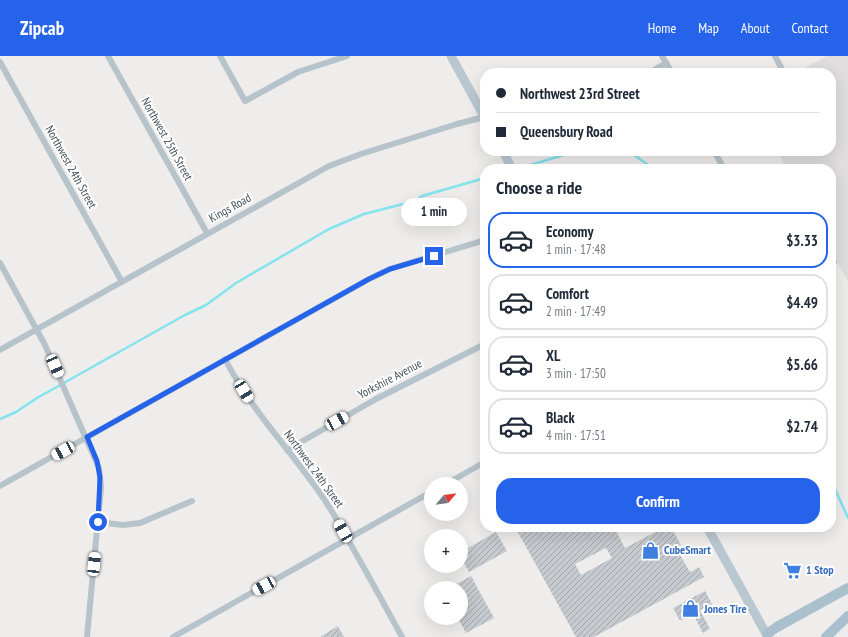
<!DOCTYPE html>
<html lang="en">
<head>
<meta charset="utf-8">
<style>
	body { margin:0; font-family:"PT Sans Narrow",sans-serif; background:#f6f6f7; color:#1f2937; height:100vh; display:flex; flex-direction:column; font-size:15px; white-space:nowrap }
	* { box-sizing:border-box; margin:0 }
	p { font-size:13px; color:#747a83 }
	.icon { flex:none; width:22px; height:22px; fill:none; stroke:currentColor; stroke-width:2; stroke-linecap:round; stroke-linejoin:round }
	.map { position:relative; flex:1; overflow:hidden }
	.side { position:absolute; left:480px; top:108px; width:356px; height:368px; display:flex; flex-direction:column; background:#fff; border-radius:16px; box-shadow:0 4px 16px #0002 }
	.side>* { flex:none }
	.banner { position:absolute; left:480px; top:12px; width:356px; height:88px; border-radius:16px; box-shadow:0 4px 16px #0002; display:grid; align-content:center; height:88px; padding:0 16px; background:#fff }
	.needle { width:26px; rotate:61deg }
	.controls { position:absolute; left:424px; top:421px; display:grid; gap:8px }
	.controls a { display:grid; place-items:center; width:44px; height:44px; border-radius:50%; background:#fff; box-shadow:0 4px 16px #0002; font-size:20px }
	.end { position:absolute; width:18px; height:18px; margin:-9px; border:5px solid #2563eb; background:#fff; box-shadow:0 0 0 2px #fff }
	.from { border-radius:50% }
	.bubble { position:absolute; height:28px; border-radius:14px; background:#fff; box-shadow:0 4px 16px #0002; font-size:13px; font-weight:600; line-height:28px; text-align:center }
	.car { position:absolute; width:12px; height:24px; margin:-12px -6px; border-radius:5px; box-shadow:0 0 3px 1px #0007; background:linear-gradient(#fff 24%,#345 0 40%,#fff 0 76%,#345 0 86%,#fff 0) }
	.banner b { display:flex; align-items:center; gap:14px; height:38px; font-size:15px }
	.banner b+b { border-top:1px solid #e0e1e3 }
	.banner i { width:10px; height:10px; background:#1f2937 }
	ul { padding:0; list-style:none }
	li { display:flex; align-items:center; gap:12px; height:56px; margin:0 8px 6px; padding:0 8px; border:2px solid #e0e1e3; border-radius:16px }
	li div { flex:1 }
	li b { display:block; font-size:15px }
	li em { font-style:normal; font-weight:600 }
	li.active { border-color:#2563eb }
	li>.icon { width:36px; height:36px; stroke-width:1.5 }
	h2 { padding:0 16px; font-size:18px; line-height:48px }
	.primary-button { display:flex; gap:8px; margin-top:auto; padding:8px 16px }
	.primary-button a { flex:1; height:46px; border-radius:16px; background:#2563eb; color:#fff; font-size:16px; font-weight:600; line-height:46px; text-align:center }
	header { display:flex; align-items:center; gap:24px; box-sizing:border-box; height:56px; padding:0 20px; background:#2563eb; color:#fff }
	header strong { font-size:19px }
	nav { display:flex; gap:22px; margin-inline-start:auto; font-size:14px }
	.map>svg:first-child { display:block }
	.education { fill:#e0ddde }
	.lines { fill:none; stroke-linecap:round; stroke-linejoin:round }
	.stream { stroke:#83e4ee; stroke-width:2.5 }
	.building { fill:url(#building-hatch); fill-rule:evenodd }
	.minor { stroke:#b7c3ca; stroke-width:6 }
	.secondary { stroke:#b9c7d1; stroke-width:9 }
	.primary { stroke:#aac0cd; stroke-width:10 }
	.route { stroke:#2563eb; stroke-width:5 }
	.labels { text-anchor:middle; stroke-width:4; stroke-linejoin:round; paint-order:stroke }
	.street-label { font-size:12px; fill:#44525a; stroke:#fff }
	.shop-label { font-size:12px; font-weight:bold; fill:#366cbe; stroke:#fff; text-anchor:start }
</style>
</head>
<body>
<header>
<strong>Zipcab</strong>
<nav><a>Home</a><a>Map</a><a>About</a><a>Contact</a></nav>
</header>
<div class="map">
<svg width="848" height="581" viewBox="0 0 848 581">
	<defs>
		<pattern id="building-hatch" width="6" height="6" patternUnits="userSpaceOnUse"><rect width="6" height="6" fill="#c6cacf"/><path d="M-1 1l2-2M0 6l6-6M5 7l2-2" fill="none" stroke="#a2a7ab"/></pattern>
	</defs>
	<rect width="100%" height="100%" fill="#efecec"/>
	<!-- education -->
	<path class="education" d="M827,0H848V226L831,195V113H787L777,95H831V17H795Z"/>
	<g class="lines">
		<!-- stream -->
		<g class="stream">
			<path d="M624,95L634,99L654,113"/>
			<path d="M527,110L567,98L585,95"/>
			<path d="M0,363L16,356L37,342L185,259L206,249L236,227L329,173L364,158L415,145L422,140L485,122"/>
			<path d="M831,424L848,462"/>
		</g>
	</g>
	<!-- building -->
	<g class="building">
		<path d="M515,471H614L625,492L665,471H671L681,489L676,492L690,516L699,511L704,521L594,581H576ZM606,492L612,502L581,519L575,508Z"/>
		<path d="M496,476L507,495L469,516L461,502V496Z"/>
		<path d="M471,520L494,562L466,577L458,562H461V532H449Z"/>
		<path d="M705,535L712,548L700,554L710,573L703,577L693,558L680,565L673,552Z"/>
		<path d="M338,570L344,581H320Z"/>
	</g>
	<g class="lines">
		<!-- minor -->
		<g class="minor">
			<path d="M108,0L207,177"/>
			<path d="M220,0L245,45L298,16L347,0"/>
			<path d="M662,0L672,17"/>
			<path d="M775,0L784,17"/>
			<path d="M0,6L122,226"/>
			<path d="M649,17L666,7"/>
			<path d="M714,95L724,113"/>
			<path d="M0,207L45,289L99,412L101,431L87,581"/>
			<path d="M831,207L834,206"/>
			<path d="M0,294L329,110L361,98L457,68L484,61"/>
			<path d="M225,303C250,352 286,389 317,433C328,448 338,465 347,482C366,515 384,548 402,581"/>
			<path d="M287,394L376,343L485,288"/>
			<path d="M446,428L485,406"/>
			<path d="M0,430L369,223L390,213L485,184"/>
			<path d="M98,466L123,469L140,467L192,445"/>
			<path d="M173,581L431,436"/>
		</g>
		<!-- secondary -->
		<g class="secondary">
			<path d="M451,0L485,62"/>
			<path d="M503,95L512,113"/>
			<path d="M707,471L768,581"/>
		</g>
		<!-- primary -->
		<g class="primary">
			<path d="M767,578L777,571L848,532"/>
			<path d="M826,581L848,560"/>
		</g>
	</g>
	<g class="lines">
		<!-- route -->
		<path class="route" d="M98,466L100,421L97,405L87,381L369,223L390,213L434,200"/>
	</g>
	<!-- icons -->
	<defs>
		<symbol id="shop-bare" viewBox="-9 -9 18 18"><path d="M-5-2.5h2.3a2.7 3.5 0 0 1 5.4 0H5L5.5 6h-11ZM-1.5-2.5h3a1.5 2.3 0 0 0-3 0Z" fill="#3f7fe0" stroke="#fff" stroke-width="2.5" paint-order="stroke"/></symbol>
		<symbol id="supermarket-bare" viewBox="-9 -9 18 18"><path d="M-6-5.5h2.5l.6 2H6L4.5 2H-2.5L-4.4-4H-6ZM-1.5 3.2a1.3 1.3 0 1 0 .1 0ZM3 3.2a1.3 1.3 0 1 0 .1 0Z" fill="#3f7fe0" stroke="#fff" stroke-width="2.5" paint-order="stroke"/></symbol>
	</defs>
	<g fill-rule="evenodd">
		<use href="#shop-bare" x="638" y="482" width="25" height="25"/>
		<use href="#supermarket-bare" x="780" y="502" width="25" height="25"/>
		<use href="#shop-bare" x="678" y="540" width="25" height="25"/>
	</g>
	<g class="labels">
		<!-- street labels -->
		<g class="street-label">
			<text transform="translate(167 83) rotate(61)" y="4">Northwest 25th Street</text>
			<text transform="translate(71 111) rotate(61)" y="4">Northwest 24th Street</text>
			<text transform="translate(230 152) rotate(-29)" y="4">Kings Road</text>
			<text transform="translate(390 323) rotate(-28)" y="4">Yorkshire Avenue</text>
			<text transform="translate(314 413) rotate(54)" y="4">Northwest 24th Street</text>
		</g>
		<!-- shop labels -->
		<g class="shop-label">
			<text x="664" y="498">CubeSmart</text>
			<text x="806" y="518">1 Stop</text>
			<text x="704" y="557">Jones Tire</text>
		</g>
	</g>
</svg>
<div class="controls">
<a><svg class="needle" viewBox="-14 -14 28 28"><path d="M0-13l5 13h-10z" fill="#e53935"/><path d="M0 13l5-13h-10z" fill="#747a83"/></svg></a>
<a>+</a>
<a>−</a>
</div>
<i class="end from" style="left:98px;top:466px"></i>
<i class="end" style="left:434px;top:200px"></i>
<div class="bubble" style="left:401px;top:142px;width:66px">1 min</div>
<i class="car" style="left:55px;top:310px;rotate:156deg"></i>
<i class="car" style="left:244px;top:335px;rotate:149deg"></i>
<i class="car" style="left:337px;top:365px;rotate:61deg"></i>
<i class="car" style="left:63px;top:395px;rotate:241deg"></i>
<i class="car" style="left:343px;top:475px;rotate:330deg"></i>
<i class="car" style="left:94px;top:508px;rotate:6deg"></i>
<i class="car" style="left:264px;top:530px;rotate:241deg"></i>
<div class="banner">
<b><i class="from"></i>Northwest 23rd Street</b>
<b><i></i>Queensbury Road</b>
</div>
<section class="side">
<h2>Choose a ride</h2>
<ul>
<li class="active"><svg class="icon" aria-label="car" viewBox="0 0 24 24"><path d="M5 17H2v-5l4-1 3-4h7l3 4 3 1v5h-3M9 17h6M6 11h13"/><circle cx="7" cy="17" r="2"/><circle cx="17" cy="17" r="2"/></svg><div><b>Economy</b><p>1 min · 17:48</p></div><em>$3.33</em></li>
<li><svg class="icon" aria-label="car" viewBox="0 0 24 24"><path d="M5 17H2v-5l4-1 3-4h7l3 4 3 1v5h-3M9 17h6M6 11h13"/><circle cx="7" cy="17" r="2"/><circle cx="17" cy="17" r="2"/></svg><div><b>Comfort</b><p>2 min · 17:49</p></div><em>$4.49</em></li>
<li><svg class="icon" aria-label="car" viewBox="0 0 24 24"><path d="M5 17H2v-5l4-1 3-4h7l3 4 3 1v5h-3M9 17h6M6 11h13"/><circle cx="7" cy="17" r="2"/><circle cx="17" cy="17" r="2"/></svg><div><b>XL</b><p>3 min · 17:50</p></div><em>$5.66</em></li>
<li><svg class="icon" aria-label="car" viewBox="0 0 24 24"><path d="M5 17H2v-5l4-1 3-4h7l3 4 3 1v5h-3M9 17h6M6 11h13"/><circle cx="7" cy="17" r="2"/><circle cx="17" cy="17" r="2"/></svg><div><b>Black</b><p>4 min · 17:51</p></div><em>$2.74</em></li>
</ul>
<div class="primary-button"><a>Confirm</a></div>
</section>
</div>
</body>
</html>
